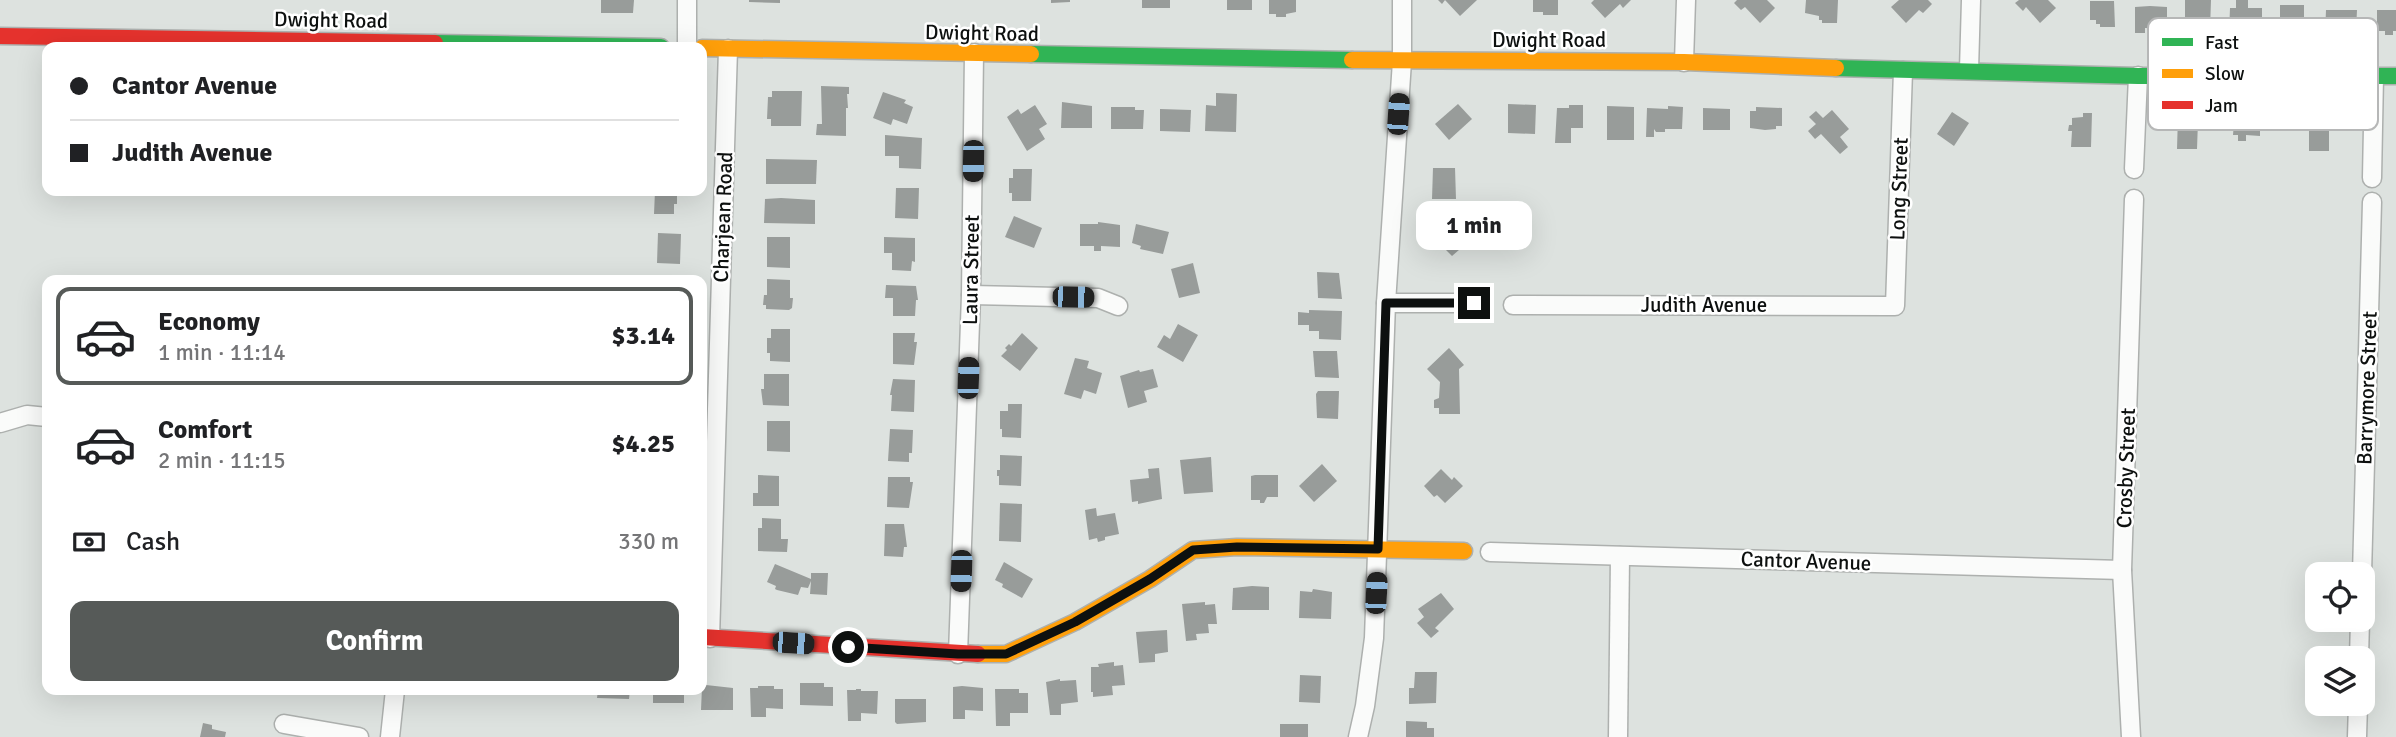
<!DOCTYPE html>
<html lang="en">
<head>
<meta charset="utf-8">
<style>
	body { margin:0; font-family:Signika,sans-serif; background:#f6f6f6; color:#202124; height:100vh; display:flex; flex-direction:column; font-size:26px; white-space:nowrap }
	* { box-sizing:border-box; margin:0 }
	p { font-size:23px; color:#757577 }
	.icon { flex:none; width:38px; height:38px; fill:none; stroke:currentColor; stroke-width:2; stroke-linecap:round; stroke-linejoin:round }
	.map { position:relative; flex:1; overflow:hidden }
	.sheet { position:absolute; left:42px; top:275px; width:665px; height:420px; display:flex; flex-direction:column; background:#fff; border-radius:14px; box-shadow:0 7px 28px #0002 }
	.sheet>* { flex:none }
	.top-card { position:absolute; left:42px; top:42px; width:665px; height:154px; border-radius:14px; box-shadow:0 7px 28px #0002; display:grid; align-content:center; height:154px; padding:0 28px; background:#fff }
	.controls { position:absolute; left:2305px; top:562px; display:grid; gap:14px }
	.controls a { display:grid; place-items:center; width:70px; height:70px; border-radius:14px; background:#fff; box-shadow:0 7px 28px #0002; font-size:35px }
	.end { position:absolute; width:32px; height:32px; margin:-16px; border:9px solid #0d100f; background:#fff; box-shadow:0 0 0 4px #fff }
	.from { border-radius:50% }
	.bubble { position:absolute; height:49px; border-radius:14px; background:#fff; box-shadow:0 7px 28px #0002; font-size:23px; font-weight:700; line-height:49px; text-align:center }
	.car { position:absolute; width:21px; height:42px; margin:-21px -10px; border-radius:9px; box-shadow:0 0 5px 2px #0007; background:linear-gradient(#222 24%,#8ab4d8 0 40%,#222 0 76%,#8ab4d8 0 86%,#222 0) }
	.top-card b { display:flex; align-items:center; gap:24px; height:66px; font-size:26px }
	.top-card b+b { border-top:2px solid #e0e0e0 }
	.top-card i { width:18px; height:18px; background:#202124 }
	ul { padding:12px 0 0; list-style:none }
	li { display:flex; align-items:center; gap:21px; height:98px; margin:0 14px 10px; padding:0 14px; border:4px solid transparent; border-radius:14px }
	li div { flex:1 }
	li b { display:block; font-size:26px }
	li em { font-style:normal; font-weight:700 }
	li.selected { border-color:#565a58 }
	li>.icon { width:63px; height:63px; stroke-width:1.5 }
	.pay { display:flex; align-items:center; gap:18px; height:77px; padding:0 28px; font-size:26px }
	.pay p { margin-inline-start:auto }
	.primary-button { display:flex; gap:14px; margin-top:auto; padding:14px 28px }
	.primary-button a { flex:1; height:80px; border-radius:14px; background:#565a58; color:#fff; font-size:28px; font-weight:700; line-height:80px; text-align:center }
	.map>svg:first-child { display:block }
	.building { fill:#989c9a }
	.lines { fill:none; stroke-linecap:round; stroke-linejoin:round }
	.street-casing { stroke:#adb0ae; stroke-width:21 }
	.fast-casing { stroke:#adb0ae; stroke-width:19 }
	.slow-casing { stroke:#adb0ae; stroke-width:19 }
	.jam-casing { stroke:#adb0ae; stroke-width:19 }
	.street { stroke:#fafbfa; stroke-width:18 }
	.fast { stroke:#30b455; stroke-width:16 }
	.slow { stroke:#ff9f0a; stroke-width:16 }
	.jam { stroke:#e5322d; stroke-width:16 }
	.route { stroke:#0d100f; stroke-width:9 }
	.labels { text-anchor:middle; stroke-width:5; stroke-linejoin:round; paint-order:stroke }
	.street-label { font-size:21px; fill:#0d100f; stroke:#fff }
	.key { fill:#fff; stroke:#b6b7b7; stroke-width:2 }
	.key-label { font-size:19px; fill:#0d100f }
</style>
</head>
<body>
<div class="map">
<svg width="2396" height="737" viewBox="0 0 2396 737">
	<rect width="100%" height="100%" fill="#dde2df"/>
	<!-- building -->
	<g class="building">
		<path d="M601,0H634L633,13H601Z"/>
		<path d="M749,0H780V3L749,2Z"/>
		<path d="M1051,0H1070V2L1051,3Z"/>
		<rect x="1142" y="0" width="28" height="8"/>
		<rect x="1227" y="0" width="25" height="10"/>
		<path d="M1269,0H1296V12L1286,14V17H1276V14H1269Z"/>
		<path d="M1438,0H1477L1460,16L1445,0L1442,4Z"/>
		<path d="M1533,0H1558V15H1543V12H1533Z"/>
		<path d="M1594,0H1631L1623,8L1620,4L1605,18L1591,3Z"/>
		<path d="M1737,0H1767L1775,8L1760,23L1745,7L1741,10L1734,3Z"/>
		<path d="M1806,0H1838L1837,23H1822V20H1819V16L1805,13Z"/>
		<path d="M1899,0H1928L1932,4L1923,13L1919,10L1906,23L1891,7Z"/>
		<path d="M2019,0H2048L2056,8L2040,23L2026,7L2023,11L2015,3Z"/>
		<path d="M2185,0H2211L2210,30L2201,29V32H2194V29H2185Z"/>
		<path d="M2236,0H2248V8H2262V30H2241V34H2229L2230,8H2236Z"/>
		<path d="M2090,1H2114L2115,27H2100V24H2096V20H2090Z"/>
		<path d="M2280,5H2304V30H2289L2286,24H2280Z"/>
		<path d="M2150,6L2167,7V29L2145,28V33H2135V7Z"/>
		<path d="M2326,10H2357L2356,31L2336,30V35H2325Z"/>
		<path d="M2377,10H2396V31H2393V35H2385V31H2377Z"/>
		<path d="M821,86L849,87V94H847L848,108H846V136L816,135L817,124H822Z"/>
		<path d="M772,91H802L801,126H771V119H767L768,97H772Z"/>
		<path d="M883,92L906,100L904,103L913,107L907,124L893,119L891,125L873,118Z"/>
		<path d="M1216,93L1237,94L1236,132L1205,131L1206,105L1216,106Z"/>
		<path d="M1062,102L1092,106V128H1061Z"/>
		<path d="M1458,104L1472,119L1449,140L1435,124Z"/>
		<path d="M1508,104L1536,105L1535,134L1508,133Z"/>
		<path d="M1035,105L1047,124L1039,129L1045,139L1027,151L1007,117L1018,109L1021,114Z"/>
		<path d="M1569,105H1583V128H1571V143H1555L1557,108H1569Z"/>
		<path d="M1607,106L1634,107V140H1607Z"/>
		<path d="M1668,106L1683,107L1682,129H1665V132H1656L1654,129V137H1646L1647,108L1668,109Z"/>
		<path d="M1111,107H1135V110H1144L1143,129H1111Z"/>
		<path d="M1756,107L1782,108V126H1776V129L1765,130L1750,128V111H1756Z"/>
		<path d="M1703,108L1730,109V130H1703Z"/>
		<path d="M1160,109L1191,110L1190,132L1160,131Z"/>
		<path d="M1832,110L1849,129L1840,137L1848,147L1840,154L1821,134L1815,139L1808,131L1816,124L1809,117L1816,111L1823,118Z"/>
		<path d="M2235,110H2244V115H2260V136L2246,135V141H2238V135H2233Z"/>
		<path d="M1952,112L1969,123L1954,146L1937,134Z"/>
		<path d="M2083,113H2092L2091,147H2071L2072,131H2068L2069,125H2072V118L2083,117Z"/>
		<path d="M2178,115H2188L2189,121H2198L2197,149H2177Z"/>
		<path d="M2320,117H2329V151H2309V121L2320,122Z"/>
		<path d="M885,135L922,138L921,169L899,168V156H885Z"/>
		<path d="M766,159L817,160L816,184H766Z"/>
		<path d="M1433,168H1455L1456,199H1432Z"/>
		<path d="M1013,169H1032L1031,201H1012V193H1009V178H1013Z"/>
		<path d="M896,188H919L918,219L895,218Z"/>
		<path d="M655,191H677V204H674V214H654Z"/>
		<path d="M781,198L815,200V224L764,223L765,199Z"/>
		<path d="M1014,216L1042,228L1034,248L1005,237Z"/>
		<path d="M1098,222L1120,225V247L1101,246V251H1094V246H1080V224H1098Z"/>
		<path d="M1136,224L1169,232L1163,254L1140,249L1141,246L1132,243Z"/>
		<path d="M1448,224L1467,243L1452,256L1434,238Z"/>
		<path d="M658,233L681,234L680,264L657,263Z"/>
		<path d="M767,237H790V268L767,267Z"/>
		<path d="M884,237L915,238V262L912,261L911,271L892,270V253H884Z"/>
		<path d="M1193,263L1200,293L1179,298L1171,269Z"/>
		<path d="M1317,272L1339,273L1342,299L1318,298Z"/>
		<path d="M658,276L678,277V280H658Z"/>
		<path d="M767,279L790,280V298H793L792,308L789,310L766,309V305H763L764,295H767Z"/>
		<path d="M886,285L916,286L918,300H916L915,316H893V298H885Z"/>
		<path d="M1309,310L1342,311L1341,340L1319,339V331H1309V325H1298V312L1309,313Z"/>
		<path d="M1178,324L1198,335L1183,362L1157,347L1164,335L1170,339Z"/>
		<path d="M771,329H790V362L770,361V353H767V338H771Z"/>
		<path d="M893,333H915L914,342H917L914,365L893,364Z"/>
		<path d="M1022,333L1038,348L1020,371L1001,356L1007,350L1005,348L1009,344L1011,346Z"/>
		<path d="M1449,348L1464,365L1459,369L1460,414H1439V408H1434V400L1439,398L1440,382L1427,369Z"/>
		<path d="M1313,351H1337L1339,378L1315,377Z"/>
		<path d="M1075,358L1089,361L1087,368L1102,373L1096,394L1084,390L1081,399L1064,394Z"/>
		<path d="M1153,369L1158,387L1144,391L1147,402L1128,408L1120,376L1139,370L1140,372Z"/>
		<path d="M764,374H789V406L763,405L761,389H764Z"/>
		<path d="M893,379L915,380L914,412L891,411L892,395H890Z"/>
		<path d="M1318,391H1339L1338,419L1317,418L1316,394Z"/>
		<path d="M1008,404H1022L1021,438L1002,437V429H1000V411H1008Z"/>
		<path d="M767,421H790V452L767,451Z"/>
		<path d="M890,429L913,430L912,453H909V462L888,461Z"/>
		<path d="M1000,455L1022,456L1021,486L999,485V476H997V470H1000Z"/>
		<path d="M1211,457L1213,492L1184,494L1180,460Z"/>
		<path d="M1322,464L1337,481L1314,502L1299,486Z"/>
		<path d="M1159,468L1162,499L1138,504V501L1132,502L1130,480L1149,478L1148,469Z"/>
		<path d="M1441,469L1452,480L1454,477L1463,486L1445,503L1437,495L1434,497L1424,486Z"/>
		<path d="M758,475L779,476V506H753V493H758Z"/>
		<path d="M1255,475H1278V497H1267L1264,503H1260V500H1251V476Z"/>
		<path d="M888,477H910V482H913L909,508L887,507Z"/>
		<path d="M1000,503L1022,504L1021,542L999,541Z"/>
		<path d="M1096,508L1097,516L1115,513L1119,534L1105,537V540L1098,542L1097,538L1089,540L1085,510Z"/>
		<path d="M762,518L781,519V539H788L787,552L758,551V528H762Z"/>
		<path d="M885,524H904L907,547H904L903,557L884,556Z"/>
		<path d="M1004,562L1033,579L1022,598L1002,587L1003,584L995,580Z"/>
		<path d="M775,564L811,579V573H828L827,595L810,594L811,581L808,588L801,587L798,595L777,590L775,589L776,586L767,582Z"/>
		<path d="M1252,586L1269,587V610H1232L1233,588Z"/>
		<path d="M1313,589L1332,592L1331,619L1299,618L1300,591L1312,592Z"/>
		<path d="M1441,593L1454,609L1435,628L1439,631L1431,638L1417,623L1424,617L1418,609Z"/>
		<path d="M1205,602V605L1215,604L1217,624H1208L1209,633L1196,634L1197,640L1186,641L1182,604Z"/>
		<path d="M1167,630L1168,652L1155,654V662L1139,663L1136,632Z"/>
		<path d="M1114,662V666L1123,665L1125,685L1112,686L1113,695L1093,697V692H1091V667H1099L1098,664Z"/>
		<path d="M1415,672H1437L1436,703L1409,704V688H1414Z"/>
		<path d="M1300,675L1321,676L1320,703L1299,702Z"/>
		<path d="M1060,679V681L1076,680L1078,702L1061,704V715H1050L1046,682Z"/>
		<path d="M800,683H824V687H833V706L800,705Z"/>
		<path d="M706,685L733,688V710H701L702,687H705Z"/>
		<path d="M758,686H774V689H783V709L766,708V717H751L750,688H758Z"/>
		<path d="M962,686L983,688V711L965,710V719H953V687Z"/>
		<path d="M856,689H861V691H878L877,714L861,713V721H848L847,690H856Z"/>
		<path d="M995,689H1019V693H1028V713H1010V726H996Z"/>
		<path d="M598,690H630L629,699L597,698Z"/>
		<rect x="653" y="690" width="31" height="13"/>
		<path d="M895,699H926V722L897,724L895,722Z"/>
		<path d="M1406,721L1427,722V728H1434V737H1406Z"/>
		<path d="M203,723L212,725V729L226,732L225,737H200Z"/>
		<rect x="1280" y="724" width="28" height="13"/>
	</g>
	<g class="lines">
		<defs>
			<g id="street">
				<path d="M687,47V0"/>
				<path d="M1684,62L1686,0"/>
				<path d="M1969,70L1971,0"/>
				<path d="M2134,169L2138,76"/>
				<path d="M2372,178L2374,76"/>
				<path d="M971,295L1098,298L1118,306"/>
				<path d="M1386,303H1474"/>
				<path d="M1513,305L1895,306L1903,71"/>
				<path d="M0,423L27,415L47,417"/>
				<path d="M1490,552L2122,570"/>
				<path d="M2362,574L2372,202"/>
				<path d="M710,638L728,49"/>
				<path d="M958,654L971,295L974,53"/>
				<path d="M2359,658L2360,620"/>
				<path d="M284,724L359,737"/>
				<path d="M390,737L395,690"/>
				<path d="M1358,737L1365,706L1374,638L1386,303L1402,61V0"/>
				<path d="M1618,737L1620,556"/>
				<path d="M2131,737L2122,570L2134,199"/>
				<path d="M2357,737L2358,704"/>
			</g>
			<g id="fast">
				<path d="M435,43L661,47"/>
				<path d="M1031,54L1352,60"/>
				<path d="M1836,68L2138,76H2396"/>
			</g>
			<g id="slow">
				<path d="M702,48L1031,54"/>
				<path d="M1352,60L1684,62L1836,68"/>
				<path d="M978,654H1006L1075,622L1150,579L1193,550L1237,547L1464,551"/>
			</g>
			<g id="jam">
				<path d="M0,36L435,43"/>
				<path d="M702,637L978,654"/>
			</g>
		</defs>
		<!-- street casing -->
		<use href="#street" class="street-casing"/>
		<!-- fast casing -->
		<use href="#fast" class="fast-casing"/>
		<!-- slow casing -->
		<use href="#slow" class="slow-casing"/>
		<!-- jam casing -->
		<use href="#jam" class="jam-casing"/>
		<!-- street -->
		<use href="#street" class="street"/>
		<!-- fast -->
		<use href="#fast" class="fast"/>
		<!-- slow -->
		<use href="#slow" class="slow"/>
		<!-- jam -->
		<use href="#jam" class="jam"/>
	</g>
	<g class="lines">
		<!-- route -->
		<path class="route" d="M848,647L958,654H1006L1075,622L1150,579L1193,550L1237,547L1378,549L1386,303H1474"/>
	</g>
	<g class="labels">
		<!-- street labels -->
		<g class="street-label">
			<text transform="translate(331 20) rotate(1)" y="7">Dwight Road</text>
			<text transform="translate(982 33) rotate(1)" y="7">Dwight Road</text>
			<text x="1549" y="47">Dwight Road</text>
			<text transform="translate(1899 189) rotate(-88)" y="7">Long Street</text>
			<text transform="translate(723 217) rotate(-88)" y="7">Charjean Road</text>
			<text transform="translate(971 270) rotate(-89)" y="7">Laura Street</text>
			<text x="1704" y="312">Judith Avenue</text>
			<text transform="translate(2367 388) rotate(-88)" y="7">Barrymore Street</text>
			<text transform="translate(2126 468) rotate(-88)" y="7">Crosby Street</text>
			<text transform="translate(1806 561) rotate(2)" y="7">Cantor Avenue</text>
		</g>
	</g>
	<!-- legend -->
	<rect x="2148" y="18" width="230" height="112" rx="10" class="key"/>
	<rect x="2162" y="38" width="31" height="8" fill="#30b455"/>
	<rect x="2162" y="69" width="31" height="9" fill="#ff9f0a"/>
	<rect x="2162" y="101" width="31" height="8" fill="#e5322d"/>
	<g class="key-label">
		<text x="2205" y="49">Fast</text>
		<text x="2205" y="80">Slow</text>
		<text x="2205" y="112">Jam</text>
	</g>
</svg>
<div class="controls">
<a><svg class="icon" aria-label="locate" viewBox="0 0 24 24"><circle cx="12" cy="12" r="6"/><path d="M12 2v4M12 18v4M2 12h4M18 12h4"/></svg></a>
<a><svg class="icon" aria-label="layers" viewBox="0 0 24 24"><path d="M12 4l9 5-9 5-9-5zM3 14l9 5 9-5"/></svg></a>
</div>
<i class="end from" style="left:848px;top:647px"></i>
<i class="end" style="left:1474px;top:303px"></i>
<div class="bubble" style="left:1416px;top:201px;width:116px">1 min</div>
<i class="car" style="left:1398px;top:114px;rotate:4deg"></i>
<i class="car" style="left:973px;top:161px;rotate:181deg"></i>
<i class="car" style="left:1073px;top:297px;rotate:91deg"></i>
<i class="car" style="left:968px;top:378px;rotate:2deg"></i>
<i class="car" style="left:961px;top:571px;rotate:182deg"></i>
<i class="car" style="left:1376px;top:593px;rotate:3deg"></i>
<i class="car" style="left:793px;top:643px;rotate:94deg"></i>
<div class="top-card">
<b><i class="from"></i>Cantor Avenue</b>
<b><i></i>Judith Avenue</b>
</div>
<section class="sheet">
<ul>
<li class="selected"><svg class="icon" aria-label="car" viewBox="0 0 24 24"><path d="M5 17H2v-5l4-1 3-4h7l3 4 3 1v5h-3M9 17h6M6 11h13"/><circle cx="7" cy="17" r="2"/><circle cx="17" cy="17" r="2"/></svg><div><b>Economy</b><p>1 min · 11:14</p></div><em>$3.14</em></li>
<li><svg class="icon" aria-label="car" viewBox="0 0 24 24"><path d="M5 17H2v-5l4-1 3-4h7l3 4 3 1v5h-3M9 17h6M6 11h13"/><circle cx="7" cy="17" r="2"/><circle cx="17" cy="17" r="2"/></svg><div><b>Comfort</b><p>2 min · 11:15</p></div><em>$4.25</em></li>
</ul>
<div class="pay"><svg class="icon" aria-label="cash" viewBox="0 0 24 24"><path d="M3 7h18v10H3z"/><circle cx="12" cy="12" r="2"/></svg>Cash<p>330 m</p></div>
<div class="primary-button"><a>Confirm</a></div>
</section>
</div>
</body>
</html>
